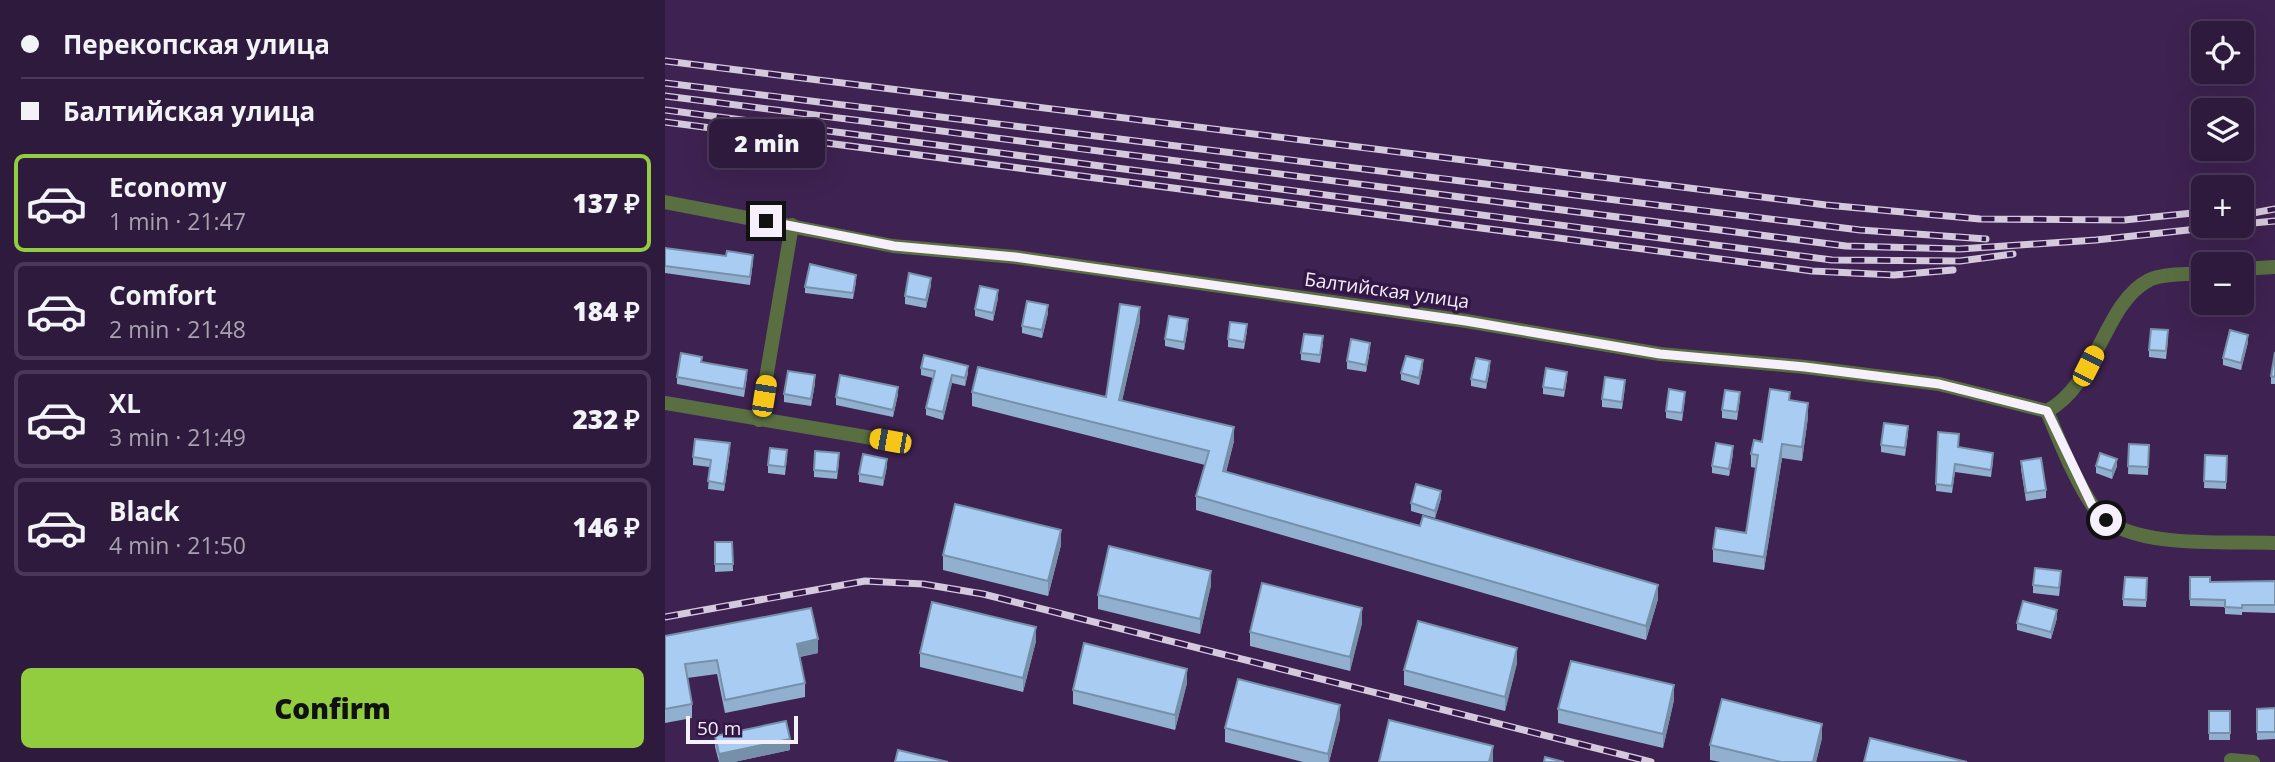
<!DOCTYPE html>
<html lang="en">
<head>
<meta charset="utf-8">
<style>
	body { margin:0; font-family:"Open Sans",sans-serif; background:#362344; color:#f1f3f6; height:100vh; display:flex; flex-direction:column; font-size:26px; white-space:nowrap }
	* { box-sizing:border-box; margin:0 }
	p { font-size:23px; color:#a7a1b0 }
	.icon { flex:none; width:38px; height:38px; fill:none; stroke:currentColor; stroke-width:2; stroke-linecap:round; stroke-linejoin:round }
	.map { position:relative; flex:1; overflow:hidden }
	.side { display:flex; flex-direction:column; background:#2e1a3d; width:665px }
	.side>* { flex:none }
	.hud { display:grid; align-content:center; height:154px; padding:0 21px; background:#2e1a3d }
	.tools { position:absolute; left:1526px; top:21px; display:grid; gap:14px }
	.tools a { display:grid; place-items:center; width:63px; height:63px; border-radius:10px; background:#2e1a3d; box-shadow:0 7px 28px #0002,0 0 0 2px #493857; font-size:35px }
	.scale { position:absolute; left:21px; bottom:18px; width:112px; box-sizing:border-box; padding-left:7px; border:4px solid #f6effc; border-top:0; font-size:19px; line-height:24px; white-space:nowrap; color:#f6effc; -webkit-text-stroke:5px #331746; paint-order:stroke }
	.end { position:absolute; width:32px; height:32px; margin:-16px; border:9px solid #f6effc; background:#111; box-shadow:0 0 0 4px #111 }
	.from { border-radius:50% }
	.bubble { position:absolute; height:49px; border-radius:10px; background:#2e1a3d; box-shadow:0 7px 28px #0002,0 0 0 2px #493857; font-size:23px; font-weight:800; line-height:49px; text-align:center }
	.car { position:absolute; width:21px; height:42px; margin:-21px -10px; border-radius:9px; box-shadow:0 0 5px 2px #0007; background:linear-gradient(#f5c518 24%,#345 0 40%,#f5c518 0 76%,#345 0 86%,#f5c518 0) }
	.hud b { display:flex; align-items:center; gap:24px; height:66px; font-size:26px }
	.hud b+b { border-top:2px solid #493857 }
	.hud i { width:18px; height:18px; background:#f1f3f6 }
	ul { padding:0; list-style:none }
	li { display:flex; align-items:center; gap:21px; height:98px; margin:0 14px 10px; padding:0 7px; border:4px solid #493857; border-radius:10px }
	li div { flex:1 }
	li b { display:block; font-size:26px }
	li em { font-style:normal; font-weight:800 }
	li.active { border-color:#92cd3f }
	li>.icon { width:63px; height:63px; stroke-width:1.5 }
	.cta { display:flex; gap:14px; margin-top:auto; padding:14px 21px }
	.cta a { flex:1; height:80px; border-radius:10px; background:#92cd3f; color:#111; font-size:28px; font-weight:800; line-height:80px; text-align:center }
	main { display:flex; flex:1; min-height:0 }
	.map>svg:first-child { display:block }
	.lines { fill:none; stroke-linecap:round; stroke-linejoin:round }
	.minor { stroke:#596f42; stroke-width:14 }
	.rail-casing { stroke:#d5cadd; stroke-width:7 }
	.rail { stroke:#331746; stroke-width:4.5; stroke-dasharray:13; stroke-linecap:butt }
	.wall { fill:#91b0d0 }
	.shaded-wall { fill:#7690a9 }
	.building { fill:#a9cdf2; stroke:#7690a9; stroke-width:2 }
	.route { stroke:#f6effc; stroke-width:9 }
	.labels { text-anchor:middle; stroke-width:7; stroke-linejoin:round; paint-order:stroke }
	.street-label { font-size:19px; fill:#f6effc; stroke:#331746 }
</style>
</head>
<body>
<main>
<section class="side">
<div class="hud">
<b><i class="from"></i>Перекопская улица</b>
<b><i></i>Балтийская улица</b>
</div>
<ul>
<li class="active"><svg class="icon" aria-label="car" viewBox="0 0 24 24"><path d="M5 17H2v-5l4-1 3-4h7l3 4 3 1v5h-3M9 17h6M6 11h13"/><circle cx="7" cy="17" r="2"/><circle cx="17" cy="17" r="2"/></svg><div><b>Economy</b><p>1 min · 21:47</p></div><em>137 ₽</em></li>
<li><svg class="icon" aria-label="car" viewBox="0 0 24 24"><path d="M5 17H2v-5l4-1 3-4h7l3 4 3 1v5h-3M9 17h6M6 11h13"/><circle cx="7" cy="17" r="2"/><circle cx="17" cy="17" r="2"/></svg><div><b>Comfort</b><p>2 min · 21:48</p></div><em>184 ₽</em></li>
<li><svg class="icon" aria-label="car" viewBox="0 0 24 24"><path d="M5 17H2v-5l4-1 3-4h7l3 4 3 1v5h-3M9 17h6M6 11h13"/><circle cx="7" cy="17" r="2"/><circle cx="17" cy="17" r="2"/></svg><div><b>XL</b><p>3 min · 21:49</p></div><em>232 ₽</em></li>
<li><svg class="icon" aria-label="car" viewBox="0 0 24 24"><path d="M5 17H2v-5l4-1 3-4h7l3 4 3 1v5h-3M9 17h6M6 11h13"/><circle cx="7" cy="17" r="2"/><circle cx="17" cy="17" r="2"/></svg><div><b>Black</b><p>4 min · 21:50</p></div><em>146 ₽</em></li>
</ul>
<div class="cta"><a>Confirm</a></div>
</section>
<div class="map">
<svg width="1610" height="762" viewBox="0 0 1610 762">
	<rect width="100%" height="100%" fill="#3e2251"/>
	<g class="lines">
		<!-- minor -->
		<g class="minor">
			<path d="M0,202L228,246L350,257L801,321L995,354L1140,367L1274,384L1382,411C1433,384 1438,304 1484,280C1499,273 1522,275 1538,273"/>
			<path d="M1577,269L1610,267"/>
			<path d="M0,403L225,441"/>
			<path d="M1382,411C1393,438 1417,498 1437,517C1473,549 1563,541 1610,543"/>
			<path d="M94,420L127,225"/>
			<path d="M1566,760L1588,762"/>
		</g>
		<defs>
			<g id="rail">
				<path d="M0,61L1161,205L1315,219L1459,220L1538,212"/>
				<path d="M0,83L1195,230L1321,239"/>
				<path d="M0,96L1181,246L1295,249L1431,240L1560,226"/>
				<path d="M0,110L1167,260L1295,261L1348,254"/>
				<path d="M0,122L1147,271L1229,275L1288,270"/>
				<path d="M1577,215L1610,209"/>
				<path d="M1577,224L1610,221"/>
				<path d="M0,617L200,581L258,584L318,594L986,762"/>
			</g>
		</defs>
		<!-- rail casing -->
		<use href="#rail" class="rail-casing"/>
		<!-- rail -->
		<use href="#rail" class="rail"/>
	</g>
	<!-- wall -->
	<g class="wall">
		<path d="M0,248L88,262L85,285L0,273Z"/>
		<path d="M191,282L188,299L140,293V287Z"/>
		<path d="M266,285L261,308L240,304V296Z"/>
		<path d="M333,298L328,321L310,316V309Z"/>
		<path d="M383,313L377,338L357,333V326Z"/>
		<path d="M475,321L457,401L569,441L561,472L993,599L981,640L531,510V496L540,465L307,406V392L441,397Z"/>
		<path d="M523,327L519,350L500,346V339Z"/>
		<path d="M582,331L579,349L563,347V339Z"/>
		<path d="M1503,338L1501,359L1484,357V350Z"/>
		<path d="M1583,342L1576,370L1558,365V358Z"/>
		<path d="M658,344L655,363L636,360V353Z"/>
		<path d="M705,350L701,372L682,369V361Z"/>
		<path d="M1610,352V384H1606V376Z"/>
		<path d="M37,362L82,377L79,397L12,384V377Z"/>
		<path d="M758,367L754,385L736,380V373Z"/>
		<path d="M256,368L303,373L300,386L287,383L278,420L261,415V408L268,378L256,375Z"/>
		<path d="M825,368L821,389L806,386V379Z"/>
		<path d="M902,379L899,397L878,394V387Z"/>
		<path d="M150,383L146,406L119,402V394Z"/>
		<path d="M960,387L957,409L937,407V399Z"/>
		<path d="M233,394L228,417L171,405V397Z"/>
		<path d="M1020,399L1017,421L1001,418V411Z"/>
		<path d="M1075,399L1072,420L1057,418V410Z"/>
		<path d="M1125,401L1143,417L1137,461L1117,458L1099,570L1048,562V549L1081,533L1091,468L1086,467V454Z"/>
		<path d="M1273,432L1293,447L1328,460L1326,477L1290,472L1287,493L1271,491Z"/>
		<path d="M1243,434L1240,456L1216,452V445Z"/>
		<path d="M1464,444L1484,445L1483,475L1463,474Z"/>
		<path d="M65,451L59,491L43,489L45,467L28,465V457Z"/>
		<path d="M1068,454L1064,476L1047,473V466Z"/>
		<path d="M1540,455L1562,456L1561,489L1539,488Z"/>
		<path d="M122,457L120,475L103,473V465Z"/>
		<path d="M174,461L172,479L149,477V470Z"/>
		<path d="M1356,461L1381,490V498L1361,501L1356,469Z"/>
		<path d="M222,466L218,486L194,482V474Z"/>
		<path d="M1431,466H1452L1447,479L1431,473Z"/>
		<path d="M776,498L770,518L746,511V503Z"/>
		<path d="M50,542H67L68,571L50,572Z"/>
		<path d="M396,545L383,596L278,570V555Z"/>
		<path d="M1525,577L1545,582L1610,581V613L1577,612V615L1560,614V607L1525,606Z"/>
		<path d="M1396,578L1394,596L1368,593V585Z"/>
		<path d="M1482,578L1481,607L1458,606V599Z"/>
		<path d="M546,585L535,634L433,609V595Z"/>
		<path d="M1392,618L1386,639L1352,630V623Z"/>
		<path d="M697,623L685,671L585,646V632Z"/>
		<path d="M0,636L153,653L135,657L140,683V697L60,713L52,674L22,678L27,704V718L0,723Z"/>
		<path d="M371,641L358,692L255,667V653Z"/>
		<path d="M852,663L840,711L739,685V670Z"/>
		<path d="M522,683L510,730L408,704V690Z"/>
		<path d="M1009,700L998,748L893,723V709Z"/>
		<path d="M1610,708V739L1592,740V709Z"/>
		<rect x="1544" y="711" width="21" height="29"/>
		<path d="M675,719L664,762H638L560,742V728Z"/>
		<path d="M50,736L125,750L69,762H54L50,747Z"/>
		<path d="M1157,738L1151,762H1055L1045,760V745Z"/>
	</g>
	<!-- shaded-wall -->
	<g class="shaded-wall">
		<path d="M266,278V285L261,308V300Z"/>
		<path d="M333,290V298L328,321V313Z"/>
		<path d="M383,305V313L377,338V330Z"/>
		<path d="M475,307V321L454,414V400Z"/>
		<path d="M523,319V327L519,350V342Z"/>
		<path d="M1583,335V342L1576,370V363Z"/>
		<path d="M705,343V350L701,372V365Z"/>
		<path d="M758,360V367L754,385V378Z"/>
		<path d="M825,361V368L821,389V382Z"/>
		<path d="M303,366V373L300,386V378Z"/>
		<path d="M150,375V383L146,406V399Z"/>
		<path d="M287,375V383L278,420V412Z"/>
		<path d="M233,387V394L228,417V410Z"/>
		<path d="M1143,403V417L1137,461V447Z"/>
		<path d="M569,427V441L558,485V471Z"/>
		<path d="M65,443V451L59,491V484Z"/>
		<path d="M1117,444V458L1099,570V557Z"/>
		<path d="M1068,446V454L1064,476V469Z"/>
		<path d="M222,459V466L218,486V478Z"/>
		<path d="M1452,459V466L1447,479V471Z"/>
		<path d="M776,491V498L770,518V511Z"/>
		<path d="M396,530V545L383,596V581Z"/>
		<path d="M546,571V585L535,634V619Z"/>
		<path d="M993,585V599L981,640V626Z"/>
		<path d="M697,608V623L685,671V657Z"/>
		<path d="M1392,610V618L1386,639V632Z"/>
		<path d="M371,627V641L358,692V678Z"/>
		<path d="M153,639V653L132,657V644Z"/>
		<path d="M852,648V663L840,711V697Z"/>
		<path d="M522,669V683L510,730V715Z"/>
		<path d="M1009,685V700L998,748V734Z"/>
		<path d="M675,705V719L664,762H663V754Z"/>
		<path d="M1157,724V738L1151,762H1148Z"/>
		<path d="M125,739V750L69,762H54V754Z"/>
		<path d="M828,746V762H824Z"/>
	</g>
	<!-- building -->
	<g class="building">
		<path d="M0,248L61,256L62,251L88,255L85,277L0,266Z"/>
		<path d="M145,264L191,275L188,293L140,287Z"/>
		<path d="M244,273L266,278L261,300L240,296Z"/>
		<path d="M315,286L333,290L328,313L310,309Z"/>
		<path d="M362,301L383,305L377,330L357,326Z"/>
		<path d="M455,304L475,307L454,400L569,427L558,471L755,526L758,516L993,585L981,626L531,496L544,451L307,392L313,367L441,397Z"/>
		<path d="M504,316L523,319L519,342L500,339Z"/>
		<path d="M565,322L582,324L579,342L563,339Z"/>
		<path d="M1486,329L1503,330L1501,351L1484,350Z"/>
		<path d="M1565,330L1583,335L1576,363L1558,358Z"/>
		<path d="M639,334L658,336L655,355L636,353Z"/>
		<path d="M686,339L705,343L701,365L682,361Z"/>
		<path d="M1610,352V377L1606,376Z"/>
		<path d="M16,353L37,357L36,362L82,370L79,389L12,377Z"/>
		<path d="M259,355L303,366L300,378L287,375L278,412L261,408L270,371L256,368Z"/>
		<path d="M741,356L758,360L754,378L736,373Z"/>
		<path d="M811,358L825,361L821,382L806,379Z"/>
		<path d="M881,368L902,372L899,390L878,387Z"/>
		<path d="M123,371L150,375L146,399L119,394Z"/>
		<path d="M175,375L233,387L228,410L171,397Z"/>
		<path d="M940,377L960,380L957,402L937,399Z"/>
		<path d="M1004,389L1020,392L1017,413L1001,411Z"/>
		<path d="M1105,389L1125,392L1124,400L1143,403L1137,447L1117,444L1099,557L1048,549L1051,528L1081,533L1093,455L1086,454L1089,440L1097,442Z"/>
		<path d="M1060,390L1075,392L1072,412L1057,410Z"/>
		<path d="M1219,423L1243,426L1240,448L1216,445Z"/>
		<path d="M1273,432L1294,434L1293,447L1328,453L1326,470L1290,464L1287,486L1271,484Z"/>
		<path d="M30,439L65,443L59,484L43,481L46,460L28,457Z"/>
		<path d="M1051,443L1068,446L1064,469L1047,466Z"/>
		<path d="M1464,444L1484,445L1483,467L1463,466Z"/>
		<path d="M105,448L122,450L120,467L103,465Z"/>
		<path d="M150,451L174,453L172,472L149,470Z"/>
		<path d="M1435,453L1452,459L1447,471L1431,466Z"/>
		<path d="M198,454L222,459L218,478L194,474Z"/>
		<path d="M1540,455L1562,456L1561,482L1539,481Z"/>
		<path d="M1376,458L1381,490L1361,493L1356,461Z"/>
		<path d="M751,484L776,491L770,511L746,503Z"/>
		<path d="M290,504L396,530L383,581L278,555Z"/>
		<path d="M50,542H67L68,564H50Z"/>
		<path d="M444,546L546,571L535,619L433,595Z"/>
		<path d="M1370,568L1396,571L1394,588L1368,585Z"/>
		<path d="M1460,577L1482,578L1481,600L1458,599Z"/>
		<path d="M1525,577H1545V582L1610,581V605H1577V608L1560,607V600L1525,599Z"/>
		<path d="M597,583L697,608L685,657L585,632Z"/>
		<path d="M1358,601L1392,610L1386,632L1352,623Z"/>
		<path d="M267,602L371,627L358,678L255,653Z"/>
		<path d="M146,608L153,639L132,644L140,683L60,700L52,660L20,664L27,704L0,709V636Z"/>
		<path d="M753,621L852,648L840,697L739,670Z"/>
		<path d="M419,643L522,669L510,715L408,690Z"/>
		<path d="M906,661L1009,685L998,734L893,709Z"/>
		<path d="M573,679L675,705L663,754L560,728Z"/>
		<path d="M1057,699L1157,724L1148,762H1116L1045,745Z"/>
		<path d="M1610,708V732H1592V709Z"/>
		<rect x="1544" y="711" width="21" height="22"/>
		<path d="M724,720L828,746L824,762H714Z"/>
		<path d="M121,721L125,739L54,754L50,736Z"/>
		<path d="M1205,738L1302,762H1199Z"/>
		<path d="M233,750L283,762H230Z"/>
		<path d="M880,757L899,762H879Z"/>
	</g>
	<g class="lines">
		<!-- route -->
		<path class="route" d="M101,221L229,246L350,257L801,321L995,354L1140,367L1274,384L1382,411L1427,505L1441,520"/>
	</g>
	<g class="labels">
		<!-- street labels -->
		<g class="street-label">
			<text transform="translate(722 290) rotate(8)" y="7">Балтийская улица</text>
		</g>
	</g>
</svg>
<div class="tools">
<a><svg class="icon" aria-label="locate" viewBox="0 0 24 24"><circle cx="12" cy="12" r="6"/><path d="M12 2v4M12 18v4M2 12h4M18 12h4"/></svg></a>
<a><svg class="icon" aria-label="layers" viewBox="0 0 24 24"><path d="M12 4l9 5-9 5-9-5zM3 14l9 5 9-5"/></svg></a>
<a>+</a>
<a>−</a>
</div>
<div class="scale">50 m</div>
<i class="end from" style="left:1441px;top:520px"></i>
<i class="end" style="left:101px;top:221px"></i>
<div class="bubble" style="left:44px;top:119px;width:116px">2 min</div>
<i class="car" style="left:1423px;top:366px;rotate:27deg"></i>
<i class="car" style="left:99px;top:396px;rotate:9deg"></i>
<i class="car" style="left:225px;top:441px;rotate:280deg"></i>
</div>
</main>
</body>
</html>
